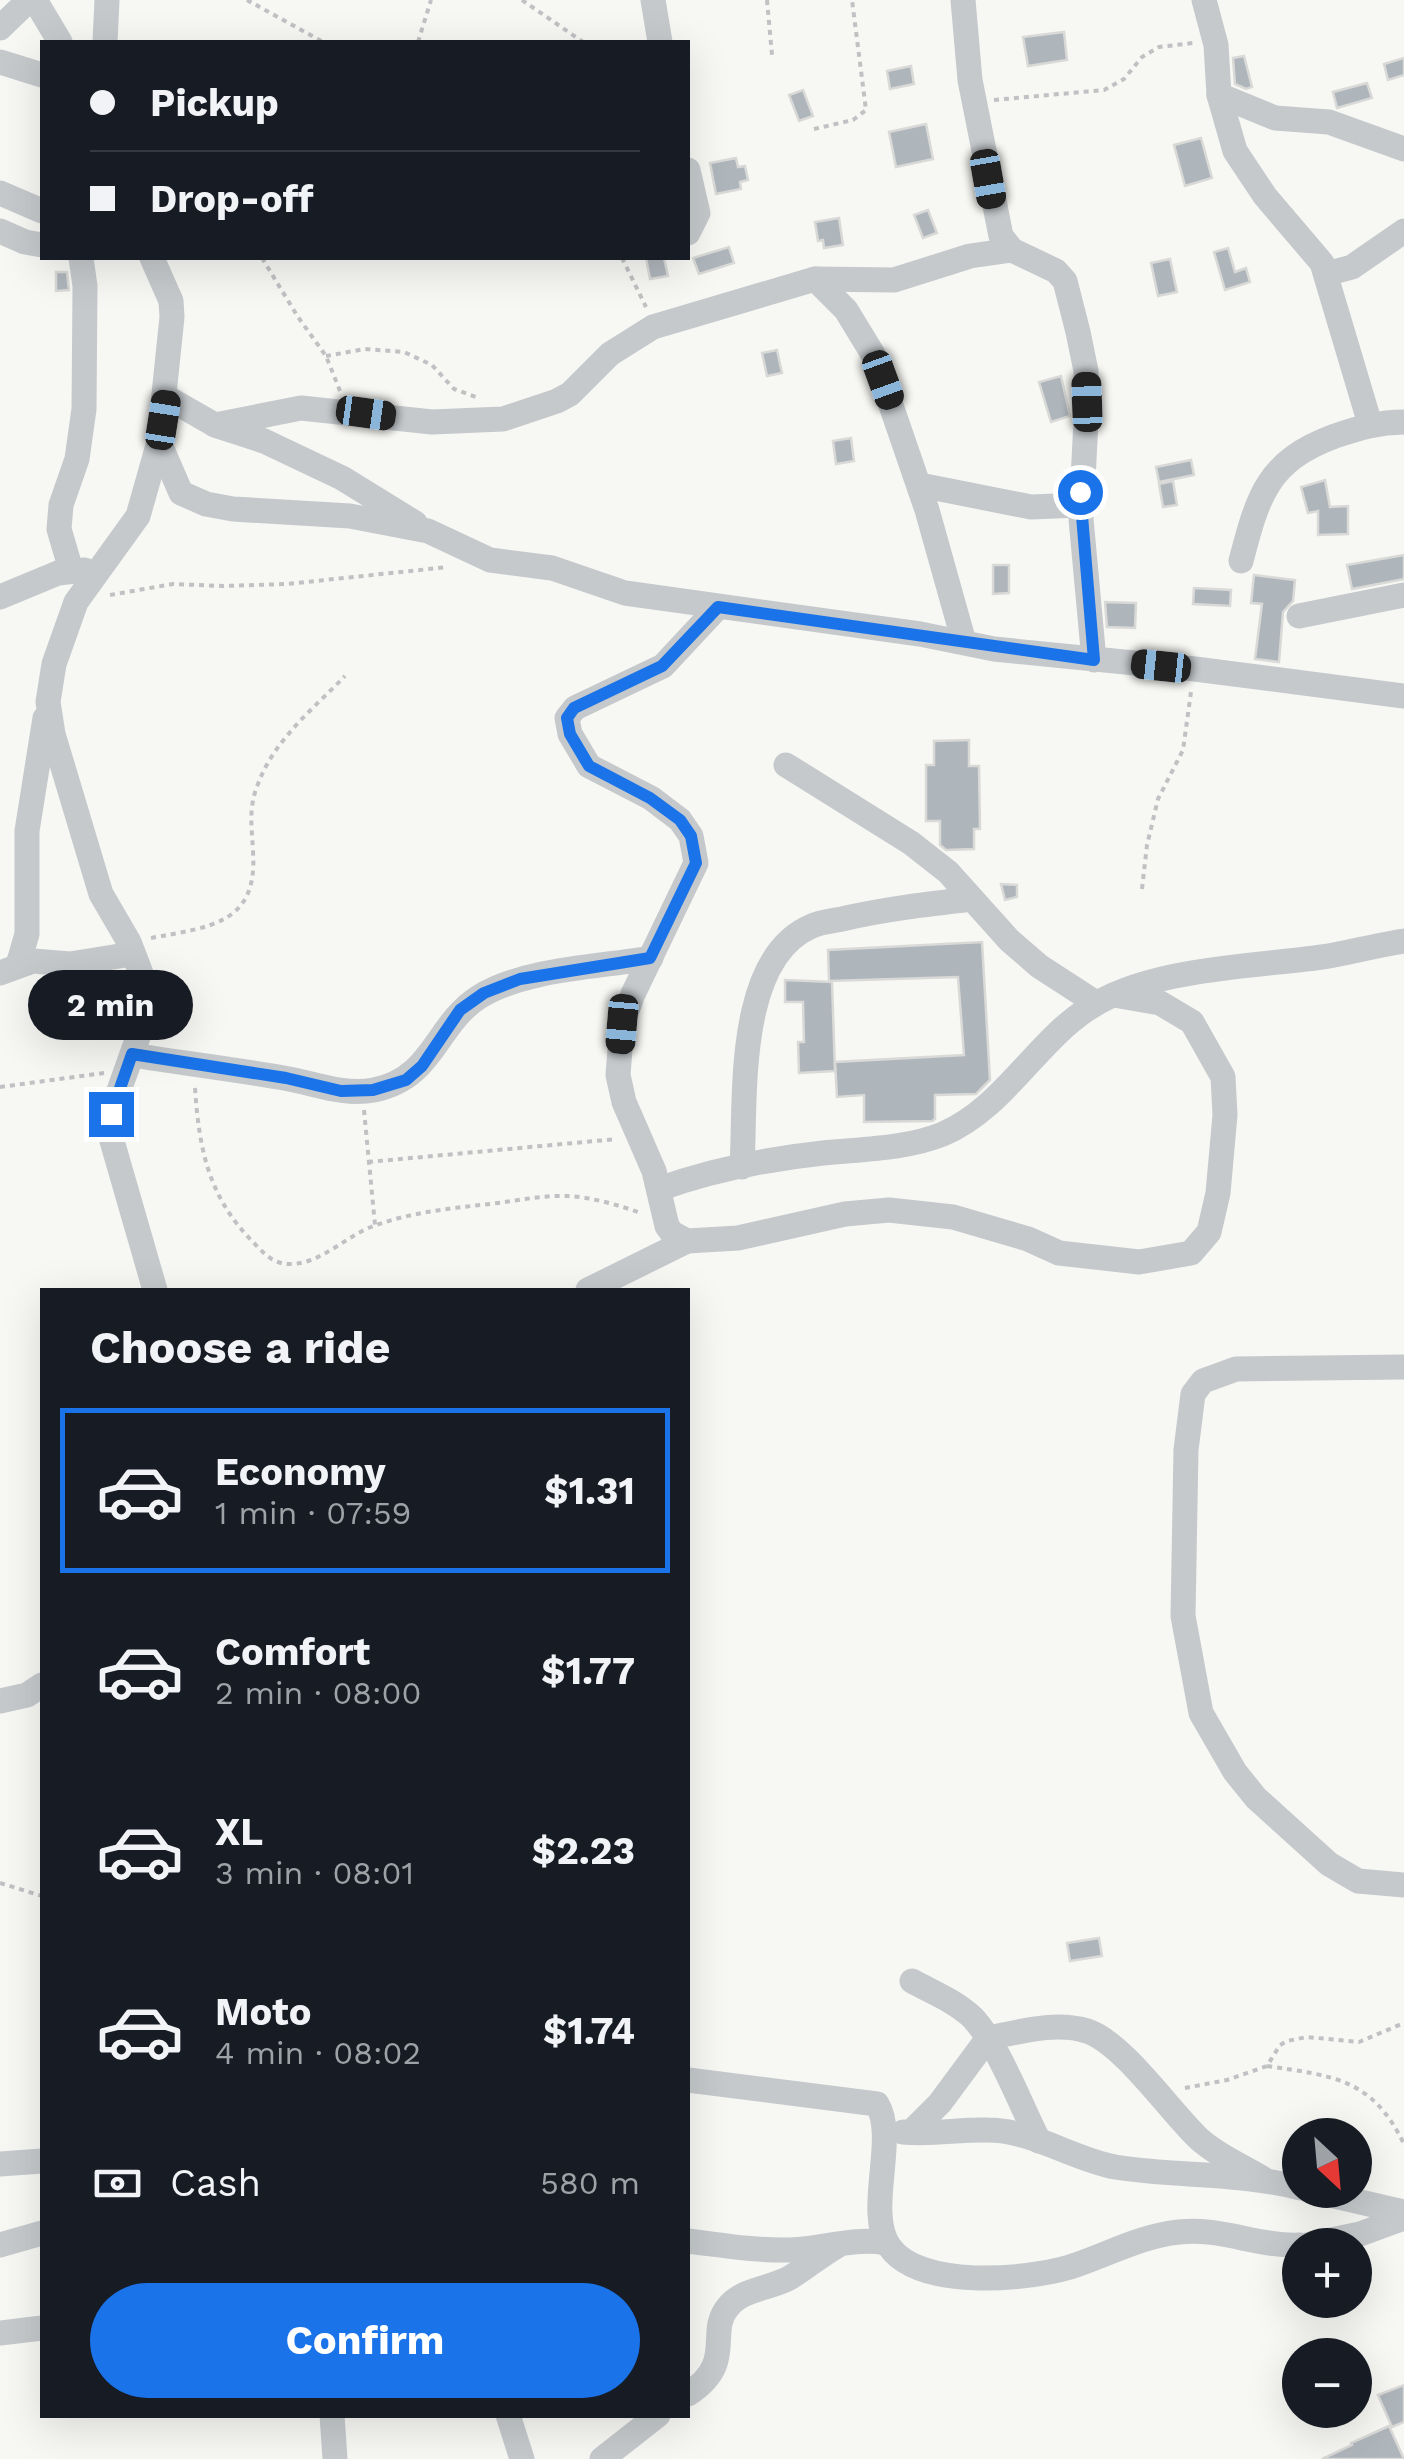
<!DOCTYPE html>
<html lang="en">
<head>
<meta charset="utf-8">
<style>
	body { margin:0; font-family:"Work Sans",sans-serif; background:#20242c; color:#f1f3f6; height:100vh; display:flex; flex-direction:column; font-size:38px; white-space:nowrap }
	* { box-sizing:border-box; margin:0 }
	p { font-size:32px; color:#9ea1a6 }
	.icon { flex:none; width:55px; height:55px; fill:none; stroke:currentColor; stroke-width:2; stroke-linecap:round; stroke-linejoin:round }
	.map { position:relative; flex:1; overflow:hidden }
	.sheet { position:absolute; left:40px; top:1288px; width:650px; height:1130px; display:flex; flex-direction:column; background:#171b24; border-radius:0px; box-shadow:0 10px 40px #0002 }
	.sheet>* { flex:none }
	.hud { position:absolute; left:40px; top:40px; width:650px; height:220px; border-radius:0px; box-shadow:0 10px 40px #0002; display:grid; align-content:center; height:220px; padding:0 50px; background:#171b24 }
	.needle { width:65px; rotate:154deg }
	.controls { position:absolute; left:1282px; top:2118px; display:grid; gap:20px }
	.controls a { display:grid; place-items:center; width:90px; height:90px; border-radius:50%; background:#171b24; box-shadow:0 10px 40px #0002; font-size:50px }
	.end { position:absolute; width:45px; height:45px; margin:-22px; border:12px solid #1a73e8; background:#fff; box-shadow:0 0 0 5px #fff }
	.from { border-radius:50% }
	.bubble { position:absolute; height:70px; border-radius:35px; background:#171b24; box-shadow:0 10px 40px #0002; font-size:32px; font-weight:700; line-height:70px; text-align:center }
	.car { position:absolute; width:30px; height:60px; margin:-30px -15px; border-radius:12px; box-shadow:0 0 8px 2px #0007; background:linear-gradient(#222 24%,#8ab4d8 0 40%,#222 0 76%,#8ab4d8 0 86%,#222 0) }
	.hud b { display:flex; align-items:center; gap:35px; height:95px; font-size:38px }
	.hud b+b { border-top:2px solid #363941 }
	.hud i { width:25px; height:25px; background:#f1f3f6 }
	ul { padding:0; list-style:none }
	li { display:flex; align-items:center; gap:30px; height:165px; margin:0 20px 15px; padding:0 30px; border:5px solid transparent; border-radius:0px }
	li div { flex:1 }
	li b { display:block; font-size:38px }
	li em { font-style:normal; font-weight:700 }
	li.selected { border-color:#1a73e8 }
	li>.icon { width:90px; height:90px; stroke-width:1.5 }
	h2 { padding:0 50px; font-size:45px; line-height:120px }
	.pay { display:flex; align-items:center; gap:25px; height:110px; padding:0 50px; font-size:38px }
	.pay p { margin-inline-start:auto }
	.primary-button { display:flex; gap:20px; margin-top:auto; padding:20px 50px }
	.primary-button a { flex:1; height:115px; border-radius:60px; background:#1a73e8; color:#fff; font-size:40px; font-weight:700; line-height:115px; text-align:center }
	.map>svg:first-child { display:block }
	.building { fill:#aeb5bb; stroke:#d9d9d7; stroke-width:2.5 }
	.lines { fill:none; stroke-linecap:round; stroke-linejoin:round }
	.path { stroke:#bfc1c3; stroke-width:4; stroke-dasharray:5 5; stroke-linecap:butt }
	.minor { stroke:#c5c9cc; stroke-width:25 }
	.route { stroke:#1a73e8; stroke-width:12 }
</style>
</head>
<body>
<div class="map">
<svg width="1404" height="2459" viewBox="0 0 1404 2459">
	<rect width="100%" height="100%" fill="#f7f7f4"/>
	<!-- building -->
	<g class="building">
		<path d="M1064,32L1067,60L1028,66L1023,37Z"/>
		<path d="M1244,56L1252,87L1246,89L1235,84L1233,58Z"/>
		<path d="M1404,58V75L1388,80L1384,64Z"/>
		<path d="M911,66L914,84L890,89L887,71Z"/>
		<path d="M1367,83L1372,98L1337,108L1333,92Z"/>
		<path d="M803,90L813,116L799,121L789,95Z"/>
		<path d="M926,124L933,159L896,167L889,132Z"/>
		<path d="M1201,138L1212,178L1185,186L1174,145Z"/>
		<path d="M736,158L738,167L745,166L748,180L740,182L741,189L716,194L710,163Z"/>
		<path d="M928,210L937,233L923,238L914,215Z"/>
		<path d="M839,218L843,245L824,248L823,240L818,241L815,222Z"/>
		<path d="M729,247L734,263L699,274L693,258Z"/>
		<path d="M1228,248L1235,272L1246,268L1250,282L1225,290L1214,252Z"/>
		<path d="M646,258H664L668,276L650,279Z"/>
		<path d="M1170,259L1177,292L1158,296L1151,263Z"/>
		<path d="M56,272H67L69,290L56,291Z"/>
		<path d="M777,350L782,373L767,376L762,353Z"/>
		<path d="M1061,376L1070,416L1051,422L1039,382Z"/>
		<path d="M851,438L854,461L836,464L833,441Z"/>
		<path d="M1191,460L1194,475L1159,482L1156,467Z"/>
		<path d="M1325,480L1330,507L1348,506V534L1318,535V511L1308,513L1301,487Z"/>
		<path d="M1173,481L1177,505L1163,507L1159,484Z"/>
		<path d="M1404,555V579L1352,589L1347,565Z"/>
		<path d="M993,565H1009V593L993,594Z"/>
		<path d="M1254,575L1295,580L1293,601L1283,612L1279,662L1255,659L1262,604L1251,603Z"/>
		<path d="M1194,588L1231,590L1230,606L1193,604Z"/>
		<path d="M1105,602L1136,603L1135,628L1107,627Z"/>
		<path d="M969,740V766H979L980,829H974V849L946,850L940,845V821H926V765H934V741Z"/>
		<path d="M1001,884L1017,885V897L1005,900Z"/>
		<path d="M982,942L990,1080L976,1094L935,1095V1119L932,1121L864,1122V1095L837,1097L835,1062L964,1055L958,977L829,981L828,950Z"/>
		<path d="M785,980L832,982L835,1071L799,1073L798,1042H804L803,1002H785Z"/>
		<path d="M1099,1938L1102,1956L1070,1961L1067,1943Z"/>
		<path d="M1404,2385V2422L1392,2427L1378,2395Z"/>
		<path d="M1389,2426L1404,2459H1322L1352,2445L1351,2443Z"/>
	</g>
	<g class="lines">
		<!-- path -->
		<g class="path">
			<path d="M247,0L323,42"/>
			<path d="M522,0L583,42"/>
			<path d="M767,0L772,55"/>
			<path d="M418,42L431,0"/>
			<path d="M994,100L1104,90L1124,79L1142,57L1159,47L1193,43"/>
			<path d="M814,129L853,120L866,110L852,0"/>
			<path d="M262,258L298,317L326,356L340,391"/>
			<path d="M622,258L646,307"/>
			<path d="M326,356L365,349L404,352L432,365L454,389L476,397"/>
			<path d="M110,595L173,584L223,586L287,584L448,567"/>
			<path d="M1142,889L1147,845L1158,799L1183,750L1191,692"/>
			<path d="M151,938C210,927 258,924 253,852C252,827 248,808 258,784C274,740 313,709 345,676"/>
			<path d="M0,1087L104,1073"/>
			<path d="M195,1088C199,1148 208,1196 252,1241C263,1252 272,1264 289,1264C319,1265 345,1237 371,1227C413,1211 455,1208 498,1203C521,1200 544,1195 567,1196C591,1197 618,1205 641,1213"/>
			<path d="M364,1110L375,1225"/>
			<path d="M368,1162L617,1139"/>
			<path d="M0,1883L42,1896"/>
			<path d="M1267,2066C1333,2076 1372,2078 1404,2144"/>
			<path d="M1185,2088L1227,2080L1267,2066L1280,2045L1287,2041L1307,2037L1359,2042L1404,2023"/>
		</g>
		<!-- minor -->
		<g class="minor">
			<path d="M35,0L60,42"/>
			<path d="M653,0L660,42"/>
			<path d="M963,0L970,80L1001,236L1012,250L1056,271L1065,281L1078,332L1086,371L1087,401L1081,519L1094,660"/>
			<path d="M1204,0L1216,45L1219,95L1235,151L1265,196L1322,263L1370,424"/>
			<path d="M0,28L29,0"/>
			<path d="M105,42L107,0"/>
			<path d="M0,62L42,75"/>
			<path d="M1219,95L1275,118L1329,122L1404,149"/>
			<path d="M688,170L698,213L688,233"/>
			<path d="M0,193L42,211"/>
			<path d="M0,231L25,242L42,245"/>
			<path d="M152,258L171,301L172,317L159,442L138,516L76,602L54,664L48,702L53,734L101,894L129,942L147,989L148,1009L111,1113L110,1134L155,1290"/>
			<path d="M1326,274L1352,267L1404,231"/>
			<path d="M815,279L846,310L874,356L927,510L964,642"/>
			<path d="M166,397L215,425L264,441L342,478L415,523"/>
			<path d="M215,425L301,408L432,422L503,419L557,401L570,394L610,354L653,327L815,279L894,280L970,256L1012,250"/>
			<path d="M159,442L181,493L206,504L233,509L350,516L428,531L490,560L552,568L625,593L920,634L994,649L1195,669L1404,696"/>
			<path d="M925,486L1031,507L1080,505"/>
			<path d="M1241,561C1258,496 1267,461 1335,436C1359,428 1378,422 1404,422"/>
			<path d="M71,570L59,529L61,505L77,459L84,409L85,286L81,258"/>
			<path d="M0,597L58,573L85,570"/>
			<path d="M718,607L663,666L575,708L567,718L570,734L589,766L651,798L680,820L691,836L696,863L633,994L622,1024L618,1075L624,1102L654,1171L667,1226L672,1233L687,1241L738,1238L845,1214L889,1210L953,1217L1028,1239L1059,1253L1139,1262L1191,1253L1209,1232L1218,1193L1225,1115L1223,1077L1192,1022L1160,1003L1114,995"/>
			<path d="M1299,616L1404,595"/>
			<path d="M786,765L911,843L948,872L1009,940L1039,966L1096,1003"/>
			<path d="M18,965L27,934V831L45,718"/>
			<path d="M0,973L33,961L70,964L132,954"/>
			<path d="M132,1055C182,1063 233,1069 284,1078C314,1083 343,1096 374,1090C434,1078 435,1025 479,997C523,969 599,967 651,958"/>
			<path d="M742,1167C746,1099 735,958 812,926C821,922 832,921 842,919C885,909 928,904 972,899"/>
			<path d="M659,1189C712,1170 767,1159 823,1153C862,1149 906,1149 943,1134C1002,1109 1034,1045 1086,1010C1147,968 1250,967 1322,957C1349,953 1376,945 1404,941"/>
			<path d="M588,1290L687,1241"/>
			<path d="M1404,1367L1236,1369L1203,1381L1193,1394L1186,1450L1183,1616L1201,1713L1235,1772L1256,1798L1329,1864L1358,1881L1404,1885"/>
			<path d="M0,1701L27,1695L42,1685"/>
			<path d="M912,1981C932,1992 955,2001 972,2017C998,2044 1021,2106 1039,2141"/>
			<path d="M688,2080L877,2104C898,2138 865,2211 889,2246C919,2290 1026,2280 1070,2267C1107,2255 1140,2236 1179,2232C1220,2227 1259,2247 1300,2245"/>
			<path d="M903,2132C932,2135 960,2129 988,2130C1032,2130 1072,2159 1115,2167C1177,2177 1239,2172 1300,2188"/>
			<path d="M911,2132L940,2103L988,2038C1019,2032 1056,2021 1087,2031C1122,2042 1169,2110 1197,2137C1215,2154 1240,2165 1262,2178"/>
			<path d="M0,2164L42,2161"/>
			<path d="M1308,2190L1404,2212"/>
			<path d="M688,2241C722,2245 756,2251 791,2250C823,2249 854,2237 886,2243"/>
			<path d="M0,2245L42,2233"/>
			<path d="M1307,2245L1360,2234L1404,2218"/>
			<path d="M0,2333L42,2328"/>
			<path d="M688,2394C737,2362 706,2333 728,2307C743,2288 771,2289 791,2277C807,2267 821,2255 837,2246"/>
			<path d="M332,2415L335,2459"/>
			<path d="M508,2415L522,2459"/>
			<path d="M602,2459L658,2415"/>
		</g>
	</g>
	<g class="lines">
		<!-- route -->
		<path class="route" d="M111,1114L132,1054L286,1078L341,1091L373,1090L406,1080L422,1066L460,1010L484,993L520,979L650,958L696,863L691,836L680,820L650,798L589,766L570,734L567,718L574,708L662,666L718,607C844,624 969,643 1094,660L1080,492"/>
	</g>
</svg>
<div class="controls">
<a><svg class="needle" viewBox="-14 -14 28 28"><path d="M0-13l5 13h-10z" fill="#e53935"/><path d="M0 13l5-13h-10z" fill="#9ea1a6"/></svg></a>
<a>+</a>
<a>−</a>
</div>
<i class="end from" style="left:1080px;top:492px"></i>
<i class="end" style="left:111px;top:1114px"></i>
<div class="bubble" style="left:28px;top:970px;width:165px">2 min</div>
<i class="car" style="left:988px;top:179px;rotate:170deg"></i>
<i class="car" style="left:883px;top:380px;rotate:160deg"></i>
<i class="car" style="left:1087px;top:402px;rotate:358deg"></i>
<i class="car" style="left:366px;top:413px;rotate:98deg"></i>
<i class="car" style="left:163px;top:420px;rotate:9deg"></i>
<i class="car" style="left:1161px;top:666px;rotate:276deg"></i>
<i class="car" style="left:622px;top:1024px;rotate:185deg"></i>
<div class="hud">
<b><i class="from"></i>Pickup</b>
<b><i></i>Drop-off</b>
</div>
<section class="sheet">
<h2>Choose a ride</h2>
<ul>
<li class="selected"><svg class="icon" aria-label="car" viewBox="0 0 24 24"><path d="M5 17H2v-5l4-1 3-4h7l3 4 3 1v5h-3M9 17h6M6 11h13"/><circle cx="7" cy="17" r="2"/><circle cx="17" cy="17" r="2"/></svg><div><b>Economy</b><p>1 min · 07:59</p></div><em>$1.31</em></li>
<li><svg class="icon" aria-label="car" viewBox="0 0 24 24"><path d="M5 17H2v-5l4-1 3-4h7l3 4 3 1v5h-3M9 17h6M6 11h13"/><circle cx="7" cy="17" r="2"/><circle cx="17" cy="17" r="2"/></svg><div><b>Comfort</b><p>2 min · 08:00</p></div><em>$1.77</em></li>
<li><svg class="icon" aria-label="car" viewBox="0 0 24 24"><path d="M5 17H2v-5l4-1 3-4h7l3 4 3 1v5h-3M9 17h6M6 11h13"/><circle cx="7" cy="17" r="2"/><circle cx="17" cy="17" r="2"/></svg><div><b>XL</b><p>3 min · 08:01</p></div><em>$2.23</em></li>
<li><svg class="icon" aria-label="car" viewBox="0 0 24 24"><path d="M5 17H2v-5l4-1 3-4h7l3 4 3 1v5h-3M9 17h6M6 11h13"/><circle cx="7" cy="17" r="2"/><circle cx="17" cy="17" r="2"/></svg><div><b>Moto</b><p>4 min · 08:02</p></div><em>$1.74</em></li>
</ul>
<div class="pay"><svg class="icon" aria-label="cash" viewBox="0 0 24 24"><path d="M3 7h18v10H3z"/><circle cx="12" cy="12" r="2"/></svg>Cash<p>580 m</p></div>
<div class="primary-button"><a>Confirm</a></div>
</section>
</div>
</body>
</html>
